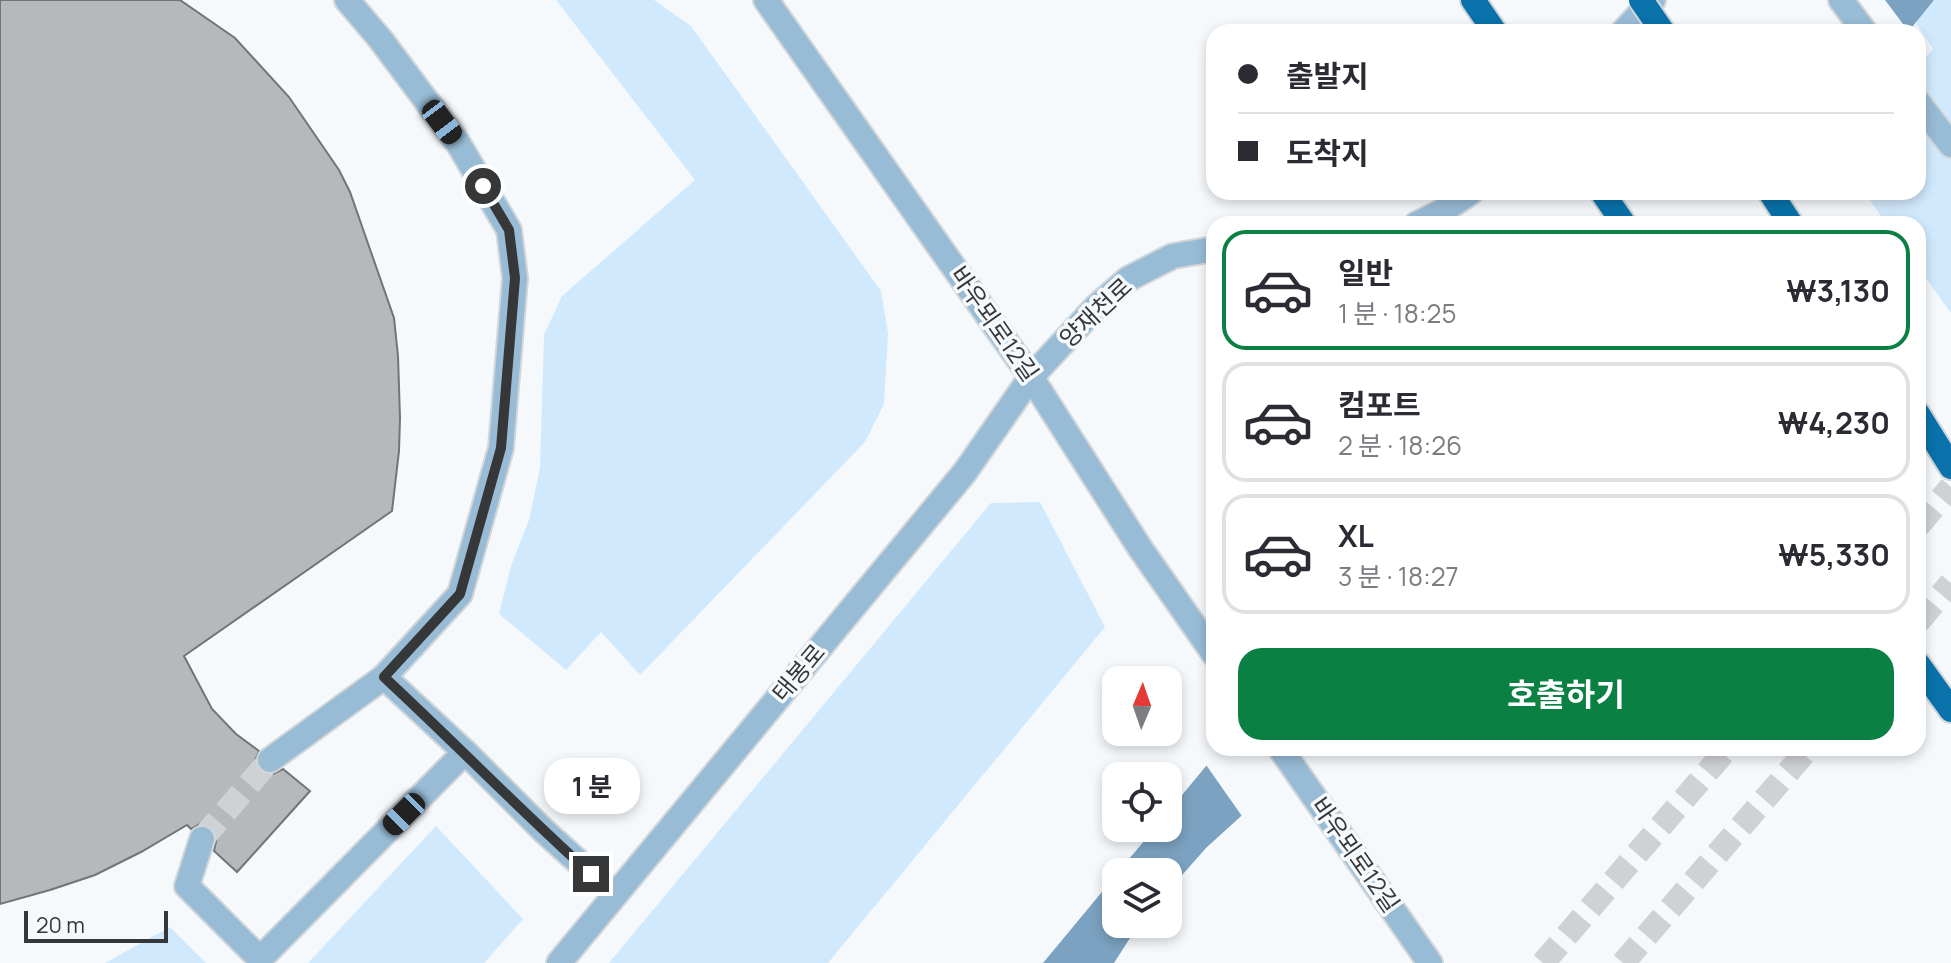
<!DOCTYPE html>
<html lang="ko">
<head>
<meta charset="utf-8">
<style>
	body { margin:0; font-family:Manrope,"Noto Sans KR",sans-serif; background:#f2f2f3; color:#2b2b33; height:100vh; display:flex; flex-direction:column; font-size:30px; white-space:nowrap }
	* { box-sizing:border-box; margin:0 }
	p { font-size:26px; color:#7c7c81 }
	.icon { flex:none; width:44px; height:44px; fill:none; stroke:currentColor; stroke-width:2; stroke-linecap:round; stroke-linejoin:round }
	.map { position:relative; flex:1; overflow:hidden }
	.details { position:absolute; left:1206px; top:216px; width:720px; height:540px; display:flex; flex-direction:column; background:#fff; border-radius:24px; box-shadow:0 4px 12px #0003 }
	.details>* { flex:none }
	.top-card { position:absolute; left:1206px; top:24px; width:720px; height:176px; border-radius:24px; box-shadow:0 4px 12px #0003; display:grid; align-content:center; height:176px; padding:0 32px; background:#fff }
	.needle { width:52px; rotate:2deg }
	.tools { position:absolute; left:1102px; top:666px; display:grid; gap:16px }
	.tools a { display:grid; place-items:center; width:80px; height:80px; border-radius:16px; background:#fff; box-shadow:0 4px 12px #0003; font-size:40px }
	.scale { position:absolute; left:24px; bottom:20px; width:144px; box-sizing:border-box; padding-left:8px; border:4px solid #353738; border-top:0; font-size:22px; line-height:28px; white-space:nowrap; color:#353738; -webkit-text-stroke:6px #f5f9fc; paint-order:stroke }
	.end { position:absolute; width:36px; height:36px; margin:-18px; border:10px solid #353738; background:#fff; box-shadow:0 0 0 4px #fff }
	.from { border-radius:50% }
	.bubble { position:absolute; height:56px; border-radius:24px; background:#fff; box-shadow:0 4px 12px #0003; font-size:26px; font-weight:700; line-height:56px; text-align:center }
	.car { position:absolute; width:24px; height:48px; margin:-24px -12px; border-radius:10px; box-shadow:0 0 6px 2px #0007; background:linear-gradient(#222 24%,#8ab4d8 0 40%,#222 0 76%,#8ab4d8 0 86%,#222 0) }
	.top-card b { display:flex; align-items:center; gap:28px; height:76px; font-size:30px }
	.top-card b+b { border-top:2px solid #e1e1e2 }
	.top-card i { width:20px; height:20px; background:#2b2b33 }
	ul { padding:14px 0 0; list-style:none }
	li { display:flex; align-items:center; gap:24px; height:120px; margin:0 16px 12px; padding:0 16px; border:4px solid #e1e1e2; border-radius:24px }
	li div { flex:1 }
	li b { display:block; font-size:30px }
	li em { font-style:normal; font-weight:700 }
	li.on { border-color:#0b8043 }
	li>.icon { width:72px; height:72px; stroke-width:1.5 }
	.action { display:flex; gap:16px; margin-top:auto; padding:16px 32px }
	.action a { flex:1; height:92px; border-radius:24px; background:#0b8043; color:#fff; font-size:32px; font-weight:700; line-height:92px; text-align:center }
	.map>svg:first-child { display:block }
	.green { fill:#d1e9fc }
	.water { fill:#7ba2c0 }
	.pier { fill:#f5f9fc }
	.building { fill:#b5b9bc; stroke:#727578; stroke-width:2 }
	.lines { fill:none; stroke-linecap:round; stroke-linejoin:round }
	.minor-tunnel { stroke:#cfd2d5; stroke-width:24; stroke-dasharray:24 12; stroke-linecap:butt }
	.minor-casing { stroke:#d2d6d9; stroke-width:28 }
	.highway-casing { stroke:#d2d6d9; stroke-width:28 }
	.minor { stroke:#98bbd6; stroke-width:24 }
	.highway { stroke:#0972aa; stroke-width:24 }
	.highway-bridge-casing { stroke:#d2d6d9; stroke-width:28; stroke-linecap:butt }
	.highway-bridge { stroke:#0972aa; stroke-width:24 }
	.route { stroke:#353738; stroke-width:10 }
	.labels { text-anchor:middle; stroke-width:7; stroke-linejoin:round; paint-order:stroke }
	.street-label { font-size:24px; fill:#353738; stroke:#f5f9fc }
</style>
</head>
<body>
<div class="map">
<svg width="1951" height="963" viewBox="0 0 1951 963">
	<rect width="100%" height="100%" fill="#f5f9fc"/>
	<!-- green -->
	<g class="green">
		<path d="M556,0H654L691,26L881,291L888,333L884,404L865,442L640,675L601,632L566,670L499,614L511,566L529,520L540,468L544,335L562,296L695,180Z"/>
		<path d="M1901,0H1951V313L1918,267V224H1887L1864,192H1918V66L1933,49Z"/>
		<path d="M1040,502L1105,627L828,963H609L991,503Z"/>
		<path d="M436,826L523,919L484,963H308Z"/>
		<path d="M170,927L206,963H105Z"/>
	</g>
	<!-- water -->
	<g class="water">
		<path d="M1840,0H1934L1908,32H1814Z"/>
		<path d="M1221,748H1316L1206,848L1168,891V872H1118L1155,828H1168V812Z"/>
		<path d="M1116,875V924H1139L1114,963H1043Z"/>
	</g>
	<!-- pier -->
	<g class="pier">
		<path d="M1835,0H1885L1909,32H1823L1816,23Z"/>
		<path d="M1677,192H1787L1764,224H1651Z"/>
		<path d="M1216,748H1320L1244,819L1204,762Z"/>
	</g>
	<!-- building -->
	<path class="building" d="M0,0H180L235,38L289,97L339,170L350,192L394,318L398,356L400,418L399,451L392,511L184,656L212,709L236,734L259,751L255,761L258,769L265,774L271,775L283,769L310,791L237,872L214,851L217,837L212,828L207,825L200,824L191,829L187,825L141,852L95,875L50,890L0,904Z"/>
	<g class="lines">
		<!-- minor-tunnel -->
		<g class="minor-tunnel">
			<path d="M1918,526L1951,487"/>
			<path d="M1918,622L1951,583"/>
			<path d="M202,839L270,760"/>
			<path d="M1543,963L1728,748"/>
			<path d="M1623,963L1809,748"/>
		</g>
		<defs>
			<g id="minor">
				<path d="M347,0L381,40L458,143L509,230L515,278L501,448L460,594L384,677L465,752"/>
				<path d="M766,0L1031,377L1140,548L1214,654"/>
				<path d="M1841,0L1865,32"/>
				<path d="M1623,32L1653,0"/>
				<path d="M1918,102L1951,145"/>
				<path d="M1417,224L1441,212L1471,192"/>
				<path d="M1280,748L1430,963"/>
				<path d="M270,760L384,677"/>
				<path d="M202,839L187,886L260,959L465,752L544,831L615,895"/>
				<path d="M559,963L965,472L1031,377L1097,306L1128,279L1173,256L1214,249"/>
			</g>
			<g id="highway">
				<path d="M1473,0L1495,32"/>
				<path d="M1602,192L1624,224"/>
				<path d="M1770,192L1791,224"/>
				<path d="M1918,414L1951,467"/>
				<path d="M1918,664L1951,710"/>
			</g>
		</defs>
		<!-- minor casing -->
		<use href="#minor" class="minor-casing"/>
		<!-- highway casing -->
		<use href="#highway" class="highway-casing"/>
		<!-- minor -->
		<use href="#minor" class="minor"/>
		<!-- highway -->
		<use href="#highway" class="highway"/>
		<defs>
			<path id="highway-bridge" d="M1641,0L1663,32"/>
		</defs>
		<!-- highway-bridge casing -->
		<use href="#highway-bridge" class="highway-bridge-casing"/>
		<!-- highway-bridge -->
		<use href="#highway-bridge" class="highway-bridge"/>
	</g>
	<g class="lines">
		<!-- route -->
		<path class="route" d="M483,186L509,230L515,278L501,448L460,594L384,677C454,742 520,810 591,874"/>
	</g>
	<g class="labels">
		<!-- street labels -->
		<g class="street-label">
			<text transform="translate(1096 313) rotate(-43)" y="8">양재천로</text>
			<text transform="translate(994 324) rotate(55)" y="8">바우뫼로12길</text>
			<text transform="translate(799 673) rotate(-50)" y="8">태봉로</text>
			<text transform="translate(1355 855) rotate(55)" y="8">바우뫼로12길</text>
		</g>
	</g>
</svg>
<div class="tools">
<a><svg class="needle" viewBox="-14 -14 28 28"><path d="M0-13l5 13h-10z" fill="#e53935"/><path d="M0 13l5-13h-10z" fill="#7c7c81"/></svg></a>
<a><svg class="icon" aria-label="locate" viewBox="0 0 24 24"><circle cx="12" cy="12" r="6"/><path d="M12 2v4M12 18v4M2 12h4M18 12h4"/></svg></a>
<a><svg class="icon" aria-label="layers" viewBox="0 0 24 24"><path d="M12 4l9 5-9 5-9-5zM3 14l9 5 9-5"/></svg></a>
</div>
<div class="scale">20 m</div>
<i class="end from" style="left:483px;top:186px"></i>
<i class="end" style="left:591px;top:874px"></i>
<div class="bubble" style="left:544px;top:758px;width:96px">1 분</div>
<i class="car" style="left:442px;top:122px;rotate:143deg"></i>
<i class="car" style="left:404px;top:814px;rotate:225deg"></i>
<div class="top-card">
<b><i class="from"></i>출발지</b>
<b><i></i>도착지</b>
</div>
<section class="details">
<ul>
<li class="on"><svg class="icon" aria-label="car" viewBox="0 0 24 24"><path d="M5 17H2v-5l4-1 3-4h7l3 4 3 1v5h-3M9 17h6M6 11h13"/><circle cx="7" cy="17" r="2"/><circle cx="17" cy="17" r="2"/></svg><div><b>일반</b><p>1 분 · 18:25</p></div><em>₩3,130</em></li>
<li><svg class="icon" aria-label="car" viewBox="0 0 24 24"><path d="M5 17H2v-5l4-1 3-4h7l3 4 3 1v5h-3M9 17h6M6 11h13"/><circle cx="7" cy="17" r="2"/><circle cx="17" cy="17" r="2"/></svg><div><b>컴포트</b><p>2 분 · 18:26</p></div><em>₩4,230</em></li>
<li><svg class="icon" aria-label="car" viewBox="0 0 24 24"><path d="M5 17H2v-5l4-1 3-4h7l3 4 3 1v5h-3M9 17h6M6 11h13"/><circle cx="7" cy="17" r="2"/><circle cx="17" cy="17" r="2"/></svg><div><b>XL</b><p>3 분 · 18:27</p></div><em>₩5,330</em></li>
</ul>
<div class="action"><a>호출하기</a></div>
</section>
</div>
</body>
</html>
